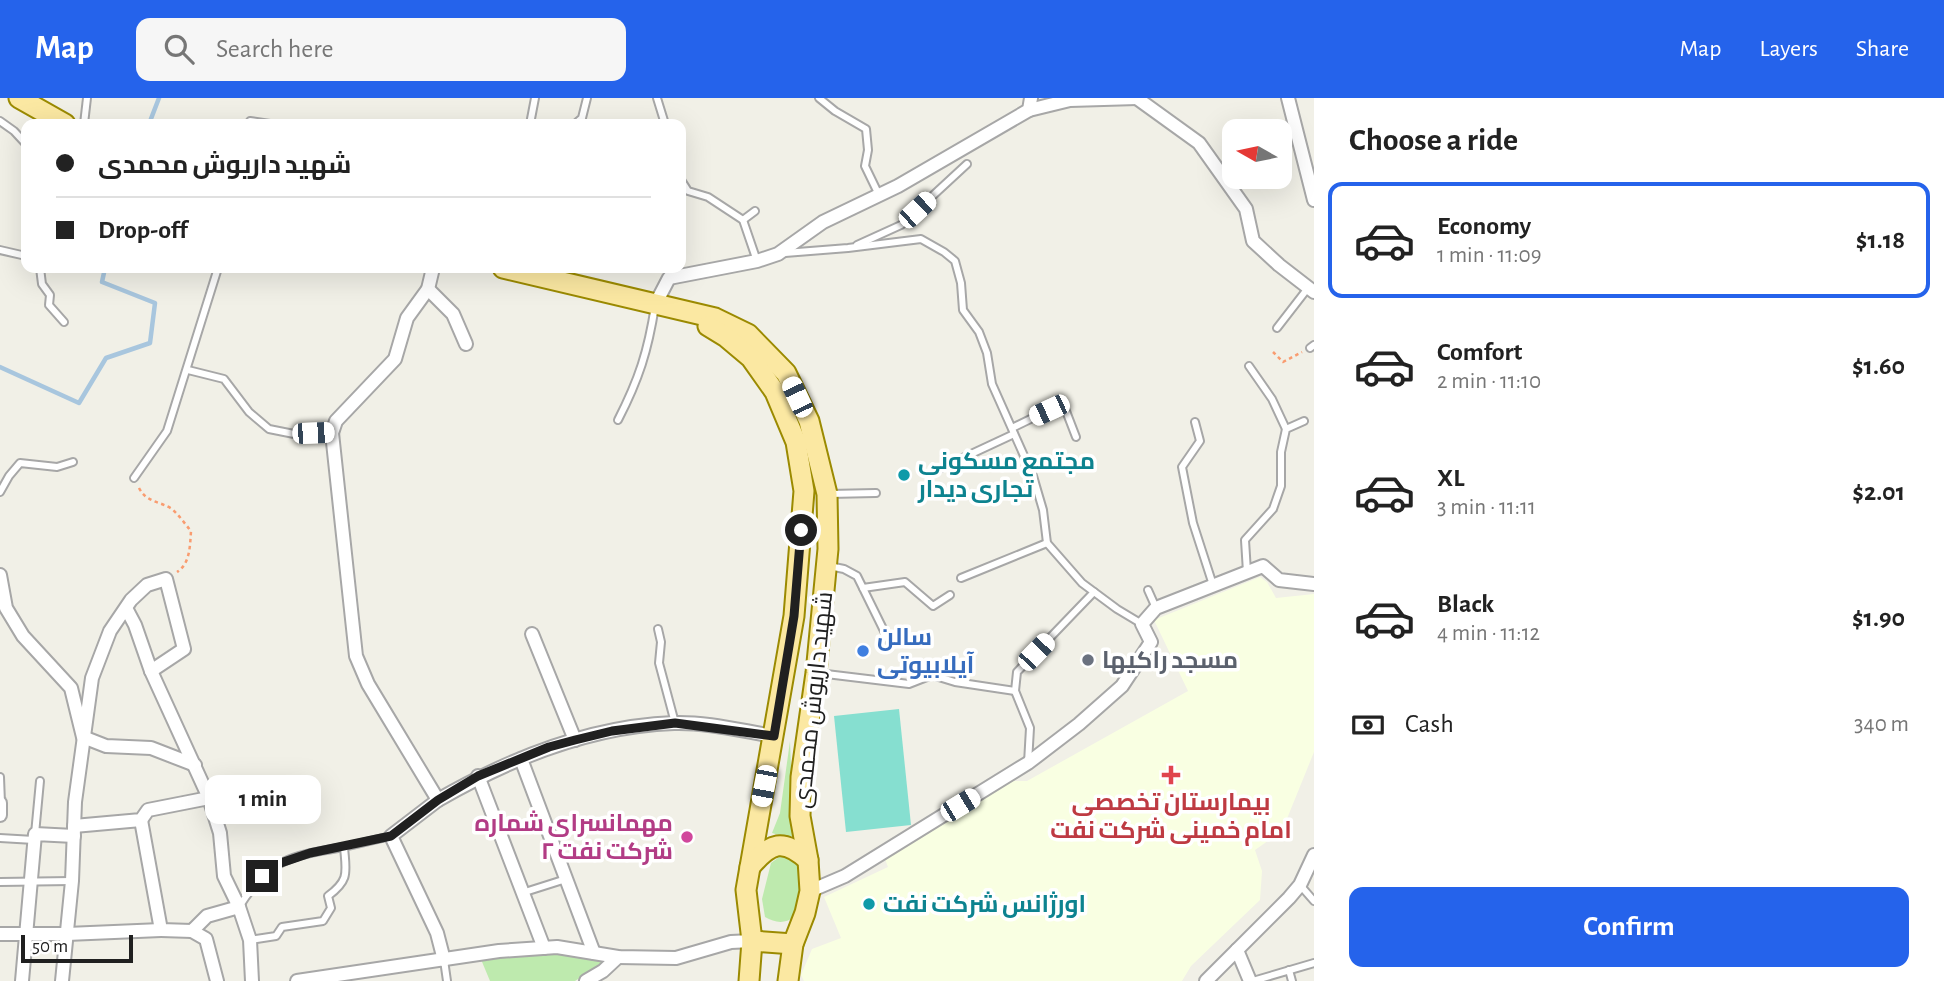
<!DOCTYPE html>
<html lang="en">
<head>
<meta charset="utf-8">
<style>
	body { margin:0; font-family:"Alegreya Sans",Cairo,sans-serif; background:#f6f6f6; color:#222; height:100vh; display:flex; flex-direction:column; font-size:26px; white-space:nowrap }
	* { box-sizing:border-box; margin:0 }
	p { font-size:23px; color:#767676 }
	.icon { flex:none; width:38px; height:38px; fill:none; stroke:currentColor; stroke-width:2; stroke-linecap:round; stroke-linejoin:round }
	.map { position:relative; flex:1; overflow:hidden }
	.details { display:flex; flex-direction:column; background:#fff; width:630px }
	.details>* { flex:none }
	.hud { position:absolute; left:21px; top:21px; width:665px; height:154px; border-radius:14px; box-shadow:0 7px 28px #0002; display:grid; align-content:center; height:154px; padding:0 35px; background:#fff }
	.needle { width:46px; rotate:279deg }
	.tools { position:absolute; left:1222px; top:21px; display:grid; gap:14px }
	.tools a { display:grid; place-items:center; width:70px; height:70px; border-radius:14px; background:#fff; box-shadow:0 7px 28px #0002; font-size:35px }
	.scale { position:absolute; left:21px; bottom:18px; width:112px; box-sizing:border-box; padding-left:7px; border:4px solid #202020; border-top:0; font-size:19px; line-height:24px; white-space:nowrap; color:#202020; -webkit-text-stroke:5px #fff; paint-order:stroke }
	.end { position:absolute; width:32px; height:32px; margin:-16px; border:9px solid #202020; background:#fff; box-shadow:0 0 0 4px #fff }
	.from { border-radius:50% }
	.bubble { position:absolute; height:49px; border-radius:14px; background:#fff; box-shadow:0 7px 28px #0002; font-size:23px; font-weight:700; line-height:49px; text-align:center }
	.car { position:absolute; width:21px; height:42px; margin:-21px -10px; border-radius:9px; box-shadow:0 0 5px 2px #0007; background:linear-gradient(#fff 24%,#345 0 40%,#fff 0 76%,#345 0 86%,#fff 0) }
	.hud b { display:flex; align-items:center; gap:24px; height:66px; font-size:26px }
	.hud b+b { border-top:2px solid #e0e0e0 }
	.hud i { width:18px; height:18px; background:#222 }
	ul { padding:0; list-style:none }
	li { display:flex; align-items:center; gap:21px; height:116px; margin:0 14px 10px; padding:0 21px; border:4px solid transparent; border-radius:14px }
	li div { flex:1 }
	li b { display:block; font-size:26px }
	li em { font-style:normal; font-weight:700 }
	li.active { border-color:#2563eb }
	li>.icon { width:63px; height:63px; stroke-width:1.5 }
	h2 { padding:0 35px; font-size:32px; line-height:84px }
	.pay { display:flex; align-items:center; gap:18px; height:77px; padding:0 35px; font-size:26px }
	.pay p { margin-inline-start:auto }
	.action { display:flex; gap:14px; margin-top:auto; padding:14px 35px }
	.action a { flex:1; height:80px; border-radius:14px; background:#2563eb; color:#fff; font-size:28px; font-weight:700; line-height:80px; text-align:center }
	header { display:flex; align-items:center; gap:42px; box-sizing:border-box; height:98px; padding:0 35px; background:#2563eb; color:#fff }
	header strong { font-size:33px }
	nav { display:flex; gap:38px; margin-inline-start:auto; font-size:24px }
	.search { width:490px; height:63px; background:#f6f6f6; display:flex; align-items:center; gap:18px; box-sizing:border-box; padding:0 24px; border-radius:14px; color:#767676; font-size:26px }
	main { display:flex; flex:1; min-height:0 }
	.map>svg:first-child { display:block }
	.education { fill:#f9ffe2 }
	.grass { fill:#beeaae }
	.pitch { fill:#86dfd0 }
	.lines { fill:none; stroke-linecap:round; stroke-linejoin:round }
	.stream { stroke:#a8c6de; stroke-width:4.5 }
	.service-casing { stroke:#a7a7a7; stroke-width:10 }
	.minor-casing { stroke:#a7a7a7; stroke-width:16 }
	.primary-casing { stroke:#9b8a01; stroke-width:23 }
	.path { stroke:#f99c70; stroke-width:2.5; stroke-dasharray:3.5 3.5; stroke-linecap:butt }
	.service { stroke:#fff; stroke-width:6 }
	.minor { stroke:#fff; stroke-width:12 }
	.primary { stroke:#fbe8a2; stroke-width:19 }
	.route { stroke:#202020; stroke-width:9 }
	.culture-dot { fill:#0f9aa8; stroke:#fff; stroke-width:2.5 }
	.shop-dot { fill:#3f7fe0; stroke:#fff; stroke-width:2.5 }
	.worship-dot { fill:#6b7280; stroke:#fff; stroke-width:2.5 }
	.health-dot { fill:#e0444e; stroke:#fff; stroke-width:2.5 }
	.hotel-dot { fill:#d1479c; stroke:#fff; stroke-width:2.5 }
	.labels { text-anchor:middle; stroke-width:7; stroke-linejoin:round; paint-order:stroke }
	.culture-label { font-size:24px; font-weight:bold; fill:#0d838f; stroke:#fff; text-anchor:start }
	.shop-label { font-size:24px; font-weight:bold; fill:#366cbe; stroke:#fff; text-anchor:start }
	.worship-label { font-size:24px; font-weight:bold; fill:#5b616d; stroke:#fff; text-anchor:start }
	.street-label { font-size:24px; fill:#202020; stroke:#fff }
	.health-label { font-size:24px; font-weight:bold; fill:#be3a42; stroke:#fff }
	.hotel-label { font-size:24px; font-weight:bold; fill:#b23c85; stroke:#fff; text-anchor:end }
</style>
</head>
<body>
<header>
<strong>Map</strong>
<div class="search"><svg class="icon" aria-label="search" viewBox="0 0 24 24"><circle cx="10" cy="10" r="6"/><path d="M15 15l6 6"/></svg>Search here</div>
<nav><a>Map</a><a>Layers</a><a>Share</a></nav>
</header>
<main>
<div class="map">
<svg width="1314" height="883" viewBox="0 0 1314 883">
	<rect width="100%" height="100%" fill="#f1f0e7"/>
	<!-- education -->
	<path class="education" d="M1260,479L1267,484L1276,500L1314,496V654L1282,733L1255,752L1262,773L1260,802L1191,868L1182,883H804L801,877L812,851L841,840L824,799L888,769L883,756L895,755L1011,683H1027L1188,593L1154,522Z"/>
	<!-- grass -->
	<g class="grass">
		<path d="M790,643L792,694L798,737L785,739L772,735L780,715Z"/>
		<path d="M782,757L798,761L804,777L794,819C785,826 775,825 765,819L762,801L771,765Z"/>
		<path d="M556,853L607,862L575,883H490L480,859Z"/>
	</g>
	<!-- pitch -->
	<path class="pitch" d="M899,611L911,727L846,734L834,618Z"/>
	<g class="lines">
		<!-- stream -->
		<g class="stream">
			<path d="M149,26L159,0"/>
			<path d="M0,269L79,305L106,260L150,245L155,205L102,184L105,170"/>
		</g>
		<defs>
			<g id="service">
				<path d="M657,0L665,26"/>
				<path d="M819,0L835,13L866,31L868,52L865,68L879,97"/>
				<path d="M0,23L14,33L26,46"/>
				<path d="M250,23L270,26"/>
				<path d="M84,26L87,0"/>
				<path d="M304,26H312"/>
				<path d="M530,26L535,0"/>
				<path d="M575,26L582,20L587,0"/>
				<path d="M681,82L688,93L708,99L743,122L757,163"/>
				<path d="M743,122L755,113"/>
				<path d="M857,147L901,127L967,66"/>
				<path d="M0,152L26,158"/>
				<path d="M785,155L848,150L921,141L944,154L955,163L961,185L963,212L979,234L987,255L992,286L1033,378L1043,412L1047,445L1082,485L1117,511L1142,526"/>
				<path d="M40,170L42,186L50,197L49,207L64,224"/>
				<path d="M1277,230L1308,190"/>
				<path d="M1310,250L1314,247"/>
				<path d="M1249,268L1272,301L1286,331"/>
				<path d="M188,272L224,281L249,314L269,331L294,336L332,335"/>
				<path d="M618,322C639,281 648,253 655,208"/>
				<path d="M1195,324L1200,343L1182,369L1193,425L1213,487"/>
				<path d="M1012,330L1049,312L1066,313L1076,339"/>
				<path d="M939,371L1014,336"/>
				<path d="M134,380L167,333L218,170"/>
				<path d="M0,394L9,378L20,365L57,369L73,364"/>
				<path d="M829,396L876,395"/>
				<path d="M829,468L844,471L857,478L890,545"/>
				<path d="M1247,474L1245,442L1273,411L1281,388V354L1286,331L1304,323"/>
				<path d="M961,480L1047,445"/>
				<path d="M863,490L905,484L933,508L950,497"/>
				<path d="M1148,492L1156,510"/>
				<path d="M658,531L661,544L659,565L675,625"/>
				<path d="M818,575L909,586L932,577L955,584L1015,593"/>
				<path d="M1028,665L1030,630L1015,593L1017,574L1094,494"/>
				<path d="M0,679L1,705"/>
				<path d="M35,736L40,683"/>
				<path d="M0,740L34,742"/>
				<path d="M0,784L72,783"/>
				<path d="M1300,787L1314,803"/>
				<path d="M525,794L566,781"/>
				<path d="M239,809C269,761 290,758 344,749"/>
				<path d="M250,842L276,838L282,829L323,823L331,810L328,798C350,782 346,774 344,749L391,738"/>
				<path d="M444,862L447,883"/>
				<path d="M1289,872L1292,883"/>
				<path d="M1253,883L1314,865"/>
			</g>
			<g id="minor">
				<path d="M1288,0L1314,102"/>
				<path d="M1138,1L1199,45L1246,111L1253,143L1279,167L1314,194"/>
				<path d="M1029,12L1070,2L1137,0"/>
				<path d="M433,170L428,191L407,220L395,261L336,323L332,335L356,558L368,586L438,702L391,738L437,835L444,862"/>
				<path d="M428,191L453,216L466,246"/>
				<path d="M656,205L669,180L757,163L778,156L823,124L898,88L1029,12L1031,0"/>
				<path d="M0,477L6,510L23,538L71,590L83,639L106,648L151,650L195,667"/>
				<path d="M532,536L575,642"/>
				<path d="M151,573L209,700L220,735L224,778L239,809L250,842L252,883"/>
				<path d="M521,661L594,855"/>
				<path d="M478,678L544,850"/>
				<path d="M438,702C509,661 590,628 674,625C707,624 742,633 774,638"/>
				<path d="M0,705V717"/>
				<path d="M141,722L161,832L192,833L207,818L239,809"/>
				<path d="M74,728L141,722L148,712L209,700"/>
				<path d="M810,793L845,778L1028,665L1079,626L1122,588L1151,544L1142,526L1156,510L1263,468L1279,482L1314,486"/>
				<path d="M192,833L206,841L217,883"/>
				<path d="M0,836H67L161,832"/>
				<path d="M1237,852L1250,883"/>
				<path d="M22,883L35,736L74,738"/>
				<path d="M62,883L72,783L75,704L92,580L110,533L131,502L147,487L166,481L184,551L151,573L135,527L126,510"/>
				<path d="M297,883L499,853L557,849L618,859L676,860L731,844L752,843"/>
				<path d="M586,883L603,873L618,859"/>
				<path d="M1206,883L1289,800L1300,787L1314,757"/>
			</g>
			<g id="primary">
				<path d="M19,0L65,26"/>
				<path d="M503,170L715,220L748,236L786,275L809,323L827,396L828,451L816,575L801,679L800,718L808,762L810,793L805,815L793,846L788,883"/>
				<path d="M708,228L726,239L751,260L775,294L796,344L804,393L794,518L746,792L752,843L749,883"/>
				<path d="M750,769C771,744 783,740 808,762"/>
				<path d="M752,843L793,846"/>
			</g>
		</defs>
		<!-- service casing -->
		<use href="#service" class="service-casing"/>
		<!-- minor casing -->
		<use href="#minor" class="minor-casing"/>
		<!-- primary casing -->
		<use href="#primary" class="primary-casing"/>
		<!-- path -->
		<g class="path">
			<path d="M1273,254L1283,264L1302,254"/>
			<path d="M139,390C147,405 160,403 172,411C179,417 185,426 191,433C190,448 190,466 177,474"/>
		</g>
		<!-- service -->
		<use href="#service" class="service"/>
		<!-- minor -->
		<use href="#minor" class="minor"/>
		<!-- primary -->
		<use href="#primary" class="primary"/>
	</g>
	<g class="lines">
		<!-- route -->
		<path class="route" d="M262,778L272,768L310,755L391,738L438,702L478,678L549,649L575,642L612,633L675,625L774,638L794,518L801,432"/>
	</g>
	<!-- markers -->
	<g class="culture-dot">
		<circle cx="904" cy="377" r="7"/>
		<circle cx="869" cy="806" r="7"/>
	</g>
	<circle class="shop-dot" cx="863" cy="553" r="7"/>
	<circle class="worship-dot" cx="1088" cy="562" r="7"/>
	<path class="health-dot" d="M1167.5 666.5h7v7h7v7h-7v7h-7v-7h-7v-7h7z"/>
	<circle class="hotel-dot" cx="687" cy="739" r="7"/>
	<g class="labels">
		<!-- culture labels -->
		<g class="culture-label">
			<text x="918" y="371">مجتمع مسکونی<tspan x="918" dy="28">تجاری دیدار</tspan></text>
			<text x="883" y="814">اورژانس شرکت نفت</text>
		</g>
		<!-- shop labels -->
		<g class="shop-label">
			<text x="877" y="547">سالن<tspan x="877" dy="28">آیلابیوتی</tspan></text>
		</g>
		<!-- worship labels -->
		<g class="worship-label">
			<text x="1102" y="570">مسجد راکیها</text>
		</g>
		<!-- street labels -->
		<g class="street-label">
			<text transform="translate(813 602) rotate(-84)" y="8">شهید داریوش محمدی</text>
		</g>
		<!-- health labels -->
		<g class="health-label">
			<text x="1171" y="712">بیمارستان تخصصی<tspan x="1171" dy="28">امام خمینی شرکت نفت</tspan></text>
		</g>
		<!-- hotel labels -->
		<g class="hotel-label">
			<text x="673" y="733">مهمانسرای شماره<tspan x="673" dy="28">۲ شرکت نفت</tspan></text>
		</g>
	</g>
</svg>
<div class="tools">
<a><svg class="needle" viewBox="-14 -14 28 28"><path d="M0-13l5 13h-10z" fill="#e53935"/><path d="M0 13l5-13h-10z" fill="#767676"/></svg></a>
</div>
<div class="scale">50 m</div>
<i class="end from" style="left:801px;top:432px"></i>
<i class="end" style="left:262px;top:778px"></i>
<div class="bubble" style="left:205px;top:677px;width:116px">1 min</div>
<i class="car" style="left:917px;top:112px;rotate:47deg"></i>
<i class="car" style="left:797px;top:299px;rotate:335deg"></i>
<i class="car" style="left:1049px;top:312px;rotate:245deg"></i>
<i class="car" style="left:313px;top:335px;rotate:88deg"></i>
<i class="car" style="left:1036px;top:554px;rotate:44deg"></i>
<i class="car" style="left:764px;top:688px;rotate:191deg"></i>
<i class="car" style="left:960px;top:707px;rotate:59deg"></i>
<div class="hud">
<b><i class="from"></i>شهید داریوش محمدی</b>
<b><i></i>Drop-off</b>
</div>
</div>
<section class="details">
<h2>Choose a ride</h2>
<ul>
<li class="active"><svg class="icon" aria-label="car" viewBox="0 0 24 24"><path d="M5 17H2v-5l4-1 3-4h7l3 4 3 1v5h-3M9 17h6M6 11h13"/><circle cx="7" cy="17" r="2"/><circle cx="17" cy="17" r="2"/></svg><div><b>Economy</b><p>1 min · 11:09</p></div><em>$1.18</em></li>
<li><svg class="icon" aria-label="car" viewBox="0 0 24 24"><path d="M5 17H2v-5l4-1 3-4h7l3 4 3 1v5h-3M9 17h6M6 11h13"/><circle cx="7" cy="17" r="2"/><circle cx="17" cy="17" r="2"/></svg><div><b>Comfort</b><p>2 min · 11:10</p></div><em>$1.60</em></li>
<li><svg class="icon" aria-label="car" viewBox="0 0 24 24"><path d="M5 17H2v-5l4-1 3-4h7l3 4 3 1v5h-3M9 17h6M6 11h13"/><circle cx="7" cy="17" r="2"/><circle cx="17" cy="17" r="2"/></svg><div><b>XL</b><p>3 min · 11:11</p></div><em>$2.01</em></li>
<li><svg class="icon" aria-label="car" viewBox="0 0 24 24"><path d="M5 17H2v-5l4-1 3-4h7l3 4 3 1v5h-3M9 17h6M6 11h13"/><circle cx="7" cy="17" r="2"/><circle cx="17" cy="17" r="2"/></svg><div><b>Black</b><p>4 min · 11:12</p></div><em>$1.90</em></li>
</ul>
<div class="pay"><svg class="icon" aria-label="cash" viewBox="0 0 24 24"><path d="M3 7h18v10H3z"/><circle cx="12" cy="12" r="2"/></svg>Cash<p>340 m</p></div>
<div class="action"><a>Confirm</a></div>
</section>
</main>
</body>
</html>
